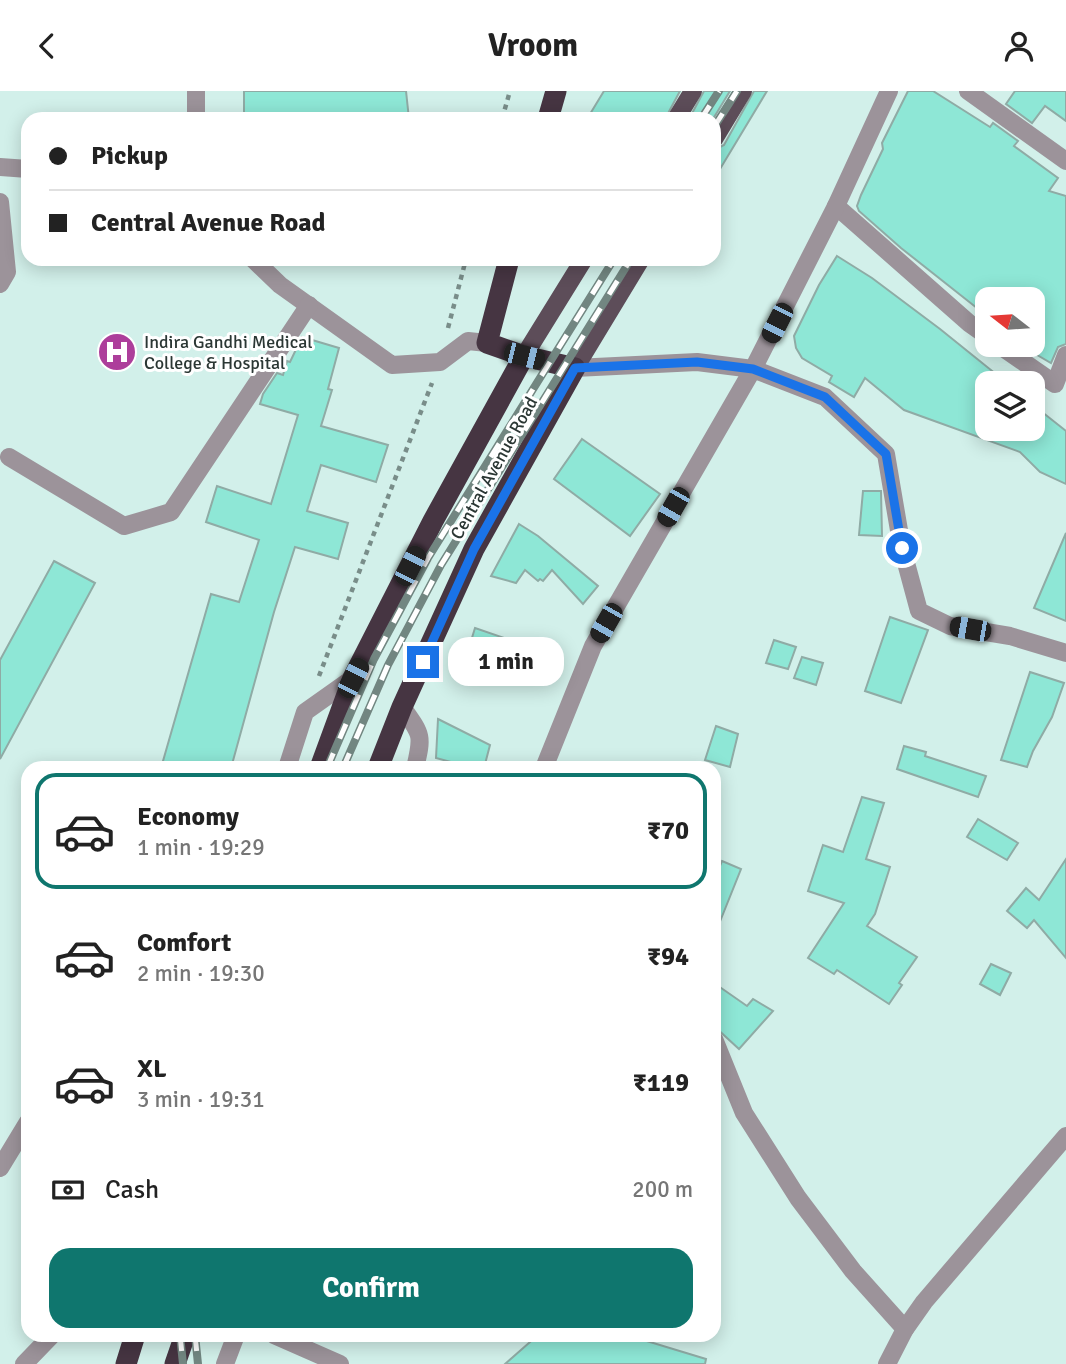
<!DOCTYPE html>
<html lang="en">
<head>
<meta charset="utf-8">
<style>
	body { margin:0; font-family:Signika,sans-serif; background:#f2f2f2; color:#222; height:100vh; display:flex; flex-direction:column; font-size:26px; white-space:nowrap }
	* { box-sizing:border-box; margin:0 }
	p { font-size:23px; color:#767676 }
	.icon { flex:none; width:38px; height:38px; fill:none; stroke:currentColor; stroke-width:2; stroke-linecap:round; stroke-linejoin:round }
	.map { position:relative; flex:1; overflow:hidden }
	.details { position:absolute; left:21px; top:670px; width:700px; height:581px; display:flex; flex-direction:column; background:#fff; border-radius:21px; box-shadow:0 4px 18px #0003 }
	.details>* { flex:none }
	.guide { position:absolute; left:21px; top:21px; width:700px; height:154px; border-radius:21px; box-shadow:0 4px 18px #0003; display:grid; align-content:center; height:154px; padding:0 28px; background:#fff }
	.needle { width:46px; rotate:287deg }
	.fabs { position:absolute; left:975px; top:196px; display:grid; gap:14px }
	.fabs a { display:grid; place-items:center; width:70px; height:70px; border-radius:14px; background:#fff; box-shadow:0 4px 18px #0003; font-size:35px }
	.end { position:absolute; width:32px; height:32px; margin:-16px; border:9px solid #1a73e8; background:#fff; box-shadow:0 0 0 4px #fff }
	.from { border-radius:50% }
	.bubble { position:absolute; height:49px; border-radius:21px; background:#fff; box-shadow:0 4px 18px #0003; font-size:23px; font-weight:800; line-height:49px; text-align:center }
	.car { position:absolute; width:21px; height:42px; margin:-21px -10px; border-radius:9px; box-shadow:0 0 5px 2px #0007; background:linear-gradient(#222 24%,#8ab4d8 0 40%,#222 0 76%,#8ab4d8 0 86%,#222 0) }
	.guide b { display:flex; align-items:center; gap:24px; height:66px; font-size:26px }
	.guide b+b { border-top:2px solid #e0e0e0 }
	.guide i { width:18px; height:18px; background:#222 }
	ul { padding:12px 0 0; list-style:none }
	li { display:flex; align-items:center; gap:21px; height:116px; margin:0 14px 10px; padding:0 14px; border:4px solid transparent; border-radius:21px }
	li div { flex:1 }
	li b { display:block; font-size:26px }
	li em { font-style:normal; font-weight:800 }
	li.current { border-color:#0f766e }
	li>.icon { width:63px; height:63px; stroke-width:1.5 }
	.pay { display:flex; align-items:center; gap:18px; height:77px; padding:0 28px; font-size:26px }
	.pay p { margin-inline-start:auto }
	.cta { display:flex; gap:14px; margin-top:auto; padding:14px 28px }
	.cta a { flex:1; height:80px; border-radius:21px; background:#0f766e; color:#fff; font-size:28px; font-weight:800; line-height:80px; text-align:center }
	header { display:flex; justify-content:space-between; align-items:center; height:91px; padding:0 28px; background:#fff; font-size:32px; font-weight:800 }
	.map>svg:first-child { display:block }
	.building { fill:#8ee7d6; stroke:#8faba5; stroke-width:2 }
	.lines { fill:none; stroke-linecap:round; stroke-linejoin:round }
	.path { stroke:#798d89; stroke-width:4.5; stroke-dasharray:5 5; stroke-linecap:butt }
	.minor { stroke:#9c939a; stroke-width:18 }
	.major { stroke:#5d4d59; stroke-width:18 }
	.highway { stroke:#463542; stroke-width:21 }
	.rail-casing { stroke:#728681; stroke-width:8 }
	.rail { stroke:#fff; stroke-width:5; stroke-dasharray:16; stroke-linecap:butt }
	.route { stroke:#1a73e8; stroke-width:9 }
	.labels { text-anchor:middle; stroke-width:6; stroke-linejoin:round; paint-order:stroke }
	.poi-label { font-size:18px; fill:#2b3734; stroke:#fff; text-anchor:start }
	.street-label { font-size:18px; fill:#2b3734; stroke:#fff }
</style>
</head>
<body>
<header><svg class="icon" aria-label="back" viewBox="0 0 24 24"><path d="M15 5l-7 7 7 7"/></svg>Vroom<svg class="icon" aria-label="person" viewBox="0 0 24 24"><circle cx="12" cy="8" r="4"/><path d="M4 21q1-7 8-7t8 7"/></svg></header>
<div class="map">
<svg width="1066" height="1273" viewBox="0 0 1066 1273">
	<rect width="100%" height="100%" fill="#d2f0ea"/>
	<!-- building -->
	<g class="building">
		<path d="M244,0H406L409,28H244Z"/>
		<path d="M604,0H680L665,28H587Z"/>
		<path d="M704,0H730L713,28H689Z"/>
		<path d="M754,0H767L714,88V59L724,54Z"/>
		<path d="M908,0H933L990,36L993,32L1018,50L1014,55L1058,87L1049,100L1066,105V253L1058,256L1051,272L1032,261V208H987V225L901,157L859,120L857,115L861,104L883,58L882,52Z"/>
		<path d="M1015,0H1066V30L1045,15L1032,32L1006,13Z"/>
		<path d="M837,165L872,187L940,238L1007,292H987V338H1032V313L1066,340V393L1040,381L1020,361L904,319L865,287L854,306L829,291L832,285L802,267L796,257L794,245L819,194Z"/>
		<path d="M302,246L339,257L328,298L332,299L321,335L388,354L376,391L321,374L307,420L348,432L338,468L295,456L274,521L231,677H161L211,503L239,511L259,449L206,431L217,395L271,413L298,324L260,313L263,303L277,282L283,284L287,270L290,271Z"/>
		<path d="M582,348L660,403L630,445L554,388Z"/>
		<path d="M863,400H881L882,445L859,444Z"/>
		<path d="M519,433L538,445L598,495L583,513L552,479L543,490L540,488L538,490L525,479L516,492L491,485Z"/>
		<path d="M1066,442V530L1034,517Z"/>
		<path d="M54,470L95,492L0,668V569Z"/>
		<path d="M890,526L928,539L901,612L865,600Z"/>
		<path d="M475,537L560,566L554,589L467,563Z"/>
		<path d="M774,549L796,556L788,578L766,572Z"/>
		<path d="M802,566L823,572L816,594L794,587Z"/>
		<path d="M1030,581L1064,592L1052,626L1033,660L1027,676L1001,669Z"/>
		<path d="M438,628L490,654L484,677H473L436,667Z"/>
		<path d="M716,635L738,643L730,676L705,669Z"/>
		<path d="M904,655L926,661L925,665L986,685L978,706L897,678Z"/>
		<path d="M862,706L884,712L866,768L890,776L875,823L867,835L917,866L899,892L902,894L889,913L837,879L834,883L808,867L844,812L808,800L823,754L843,761Z"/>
		<path d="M978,728L1018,752L1007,769L967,746Z"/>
		<path d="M1066,768V867L1034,829L1027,837L1007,820L1026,797L1039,809Z"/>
		<path d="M722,770L741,778L715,843L714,789Z"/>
		<path d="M991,873L1011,882L1000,904L980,893Z"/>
		<path d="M714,892L747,915L753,908L773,920L739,958L714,935Z"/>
		<path d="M538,1244H627L706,1268L705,1273H505Z"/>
	</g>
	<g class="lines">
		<!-- path -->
		<g class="path">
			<path d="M502,28L510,0"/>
			<path d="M448,237L466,168"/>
			<path d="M319,585L432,292"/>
		</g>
		<!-- minor -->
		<g class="minor">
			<path d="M196,0V28"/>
			<path d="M968,0L1066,70"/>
			<path d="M0,76L28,78"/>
			<path d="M0,111L7,181L0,193"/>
			<path d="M836,115L970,233L987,245"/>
			<path d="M253,168L280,194L392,274L440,271L468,250L487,252"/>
			<path d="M999,254L1055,293L1066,264"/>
			<path d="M575,277L697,271L753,278L836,115L889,0"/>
			<path d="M9,366L124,435L171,421L309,214"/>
			<path d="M402,616C422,644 423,644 415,677"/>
			<path d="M287,677L305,621L353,587"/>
			<path d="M544,677L593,555L753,278L825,306L886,363L902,457L919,520L950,535L1010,545L1066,562"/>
			<path d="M714,948L744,1022L798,1107L853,1180L905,1238"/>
			<path d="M0,1077L28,1031"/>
			<path d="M274,1244L340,1273"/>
			<path d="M24,1273L52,1244"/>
			<path d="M225,1273L236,1244"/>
			<path d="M887,1273L905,1238L924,1211L1066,1045"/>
		</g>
		<!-- major -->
		<g class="major">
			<path d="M676,28L693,0"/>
			<path d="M714,48L743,0"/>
			<path d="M524,265L584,168"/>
			<path d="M575,277L641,168"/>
		</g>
		<!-- highway -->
		<g class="highway">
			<path d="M548,28L556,0"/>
			<path d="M320,677L353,587L433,430L524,265"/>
			<path d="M378,677L402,616L474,458L575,277L524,265L487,252L509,168"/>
			<path d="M126,1273L135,1244"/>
			<path d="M175,1273L185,1244"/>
		</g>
		<defs>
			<g id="rail">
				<path d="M701,28L719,0"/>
				<path d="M714,36L737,0"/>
				<path d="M327,677L374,568L428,467L614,168"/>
				<path d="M343,677L388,574L441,474L631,168"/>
				<path d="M180,1244L183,1273"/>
				<path d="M195,1244L198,1273"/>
			</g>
		</defs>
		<!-- rail casing -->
		<use href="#rail" class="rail-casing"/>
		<!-- rail -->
		<use href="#rail" class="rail"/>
	</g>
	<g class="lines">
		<!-- route -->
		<path class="route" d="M423,571L474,458L575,277L697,271L753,278L825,306L886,363L902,457"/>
	</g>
	<!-- icons -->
	<defs>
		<symbol id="hospital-disc" viewBox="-11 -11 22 22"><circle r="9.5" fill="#ad3e9b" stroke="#fff"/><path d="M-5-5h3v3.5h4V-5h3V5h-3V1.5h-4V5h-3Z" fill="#fff"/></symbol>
	</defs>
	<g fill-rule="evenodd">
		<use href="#hospital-disc" x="95" y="239" width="44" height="44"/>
	</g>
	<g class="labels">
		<!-- poi labels -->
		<g class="poi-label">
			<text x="144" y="257">Indira Gandhi Medical<tspan x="144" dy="21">College &amp; Hospital</tspan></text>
		</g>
		<!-- street labels -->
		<g class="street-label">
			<text transform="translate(494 377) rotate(-61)" y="6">Central Avenue Road</text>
		</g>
	</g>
</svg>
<div class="fabs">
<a><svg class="needle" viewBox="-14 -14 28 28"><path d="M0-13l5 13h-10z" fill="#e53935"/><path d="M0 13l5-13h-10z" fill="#767676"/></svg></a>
<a><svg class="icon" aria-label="layers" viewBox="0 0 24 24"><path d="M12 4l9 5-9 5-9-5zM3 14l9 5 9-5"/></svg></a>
</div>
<i class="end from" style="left:902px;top:457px"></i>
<i class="end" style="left:423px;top:571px"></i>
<div class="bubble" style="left:448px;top:546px;width:116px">1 min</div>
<i class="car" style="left:777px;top:232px;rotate:207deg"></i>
<i class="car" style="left:524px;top:265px;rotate:104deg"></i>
<i class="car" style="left:673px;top:416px;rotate:210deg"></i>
<i class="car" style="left:410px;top:475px;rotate:27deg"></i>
<i class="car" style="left:606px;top:532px;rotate:210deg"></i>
<i class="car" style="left:970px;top:538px;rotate:280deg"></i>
<i class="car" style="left:353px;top:587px;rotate:27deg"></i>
<div class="guide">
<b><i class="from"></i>Pickup</b>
<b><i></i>Central Avenue Road</b>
</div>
<section class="details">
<ul>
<li class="current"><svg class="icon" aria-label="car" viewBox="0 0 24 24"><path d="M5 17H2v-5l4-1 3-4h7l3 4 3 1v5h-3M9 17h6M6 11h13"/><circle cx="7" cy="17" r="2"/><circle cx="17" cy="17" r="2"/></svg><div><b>Economy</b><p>1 min · 19:29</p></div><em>₹70</em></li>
<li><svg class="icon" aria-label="car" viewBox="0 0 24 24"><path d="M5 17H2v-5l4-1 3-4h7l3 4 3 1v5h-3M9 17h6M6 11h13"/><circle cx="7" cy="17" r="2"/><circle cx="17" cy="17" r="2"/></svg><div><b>Comfort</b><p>2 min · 19:30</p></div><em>₹94</em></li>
<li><svg class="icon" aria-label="car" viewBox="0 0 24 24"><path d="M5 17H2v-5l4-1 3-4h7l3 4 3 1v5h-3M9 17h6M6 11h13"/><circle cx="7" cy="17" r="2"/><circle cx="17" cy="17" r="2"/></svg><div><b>XL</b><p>3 min · 19:31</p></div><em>₹119</em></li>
</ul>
<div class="pay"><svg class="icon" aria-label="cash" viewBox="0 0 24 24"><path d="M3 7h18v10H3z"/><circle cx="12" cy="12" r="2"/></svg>Cash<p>200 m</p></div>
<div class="cta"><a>Confirm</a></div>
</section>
</div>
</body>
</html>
